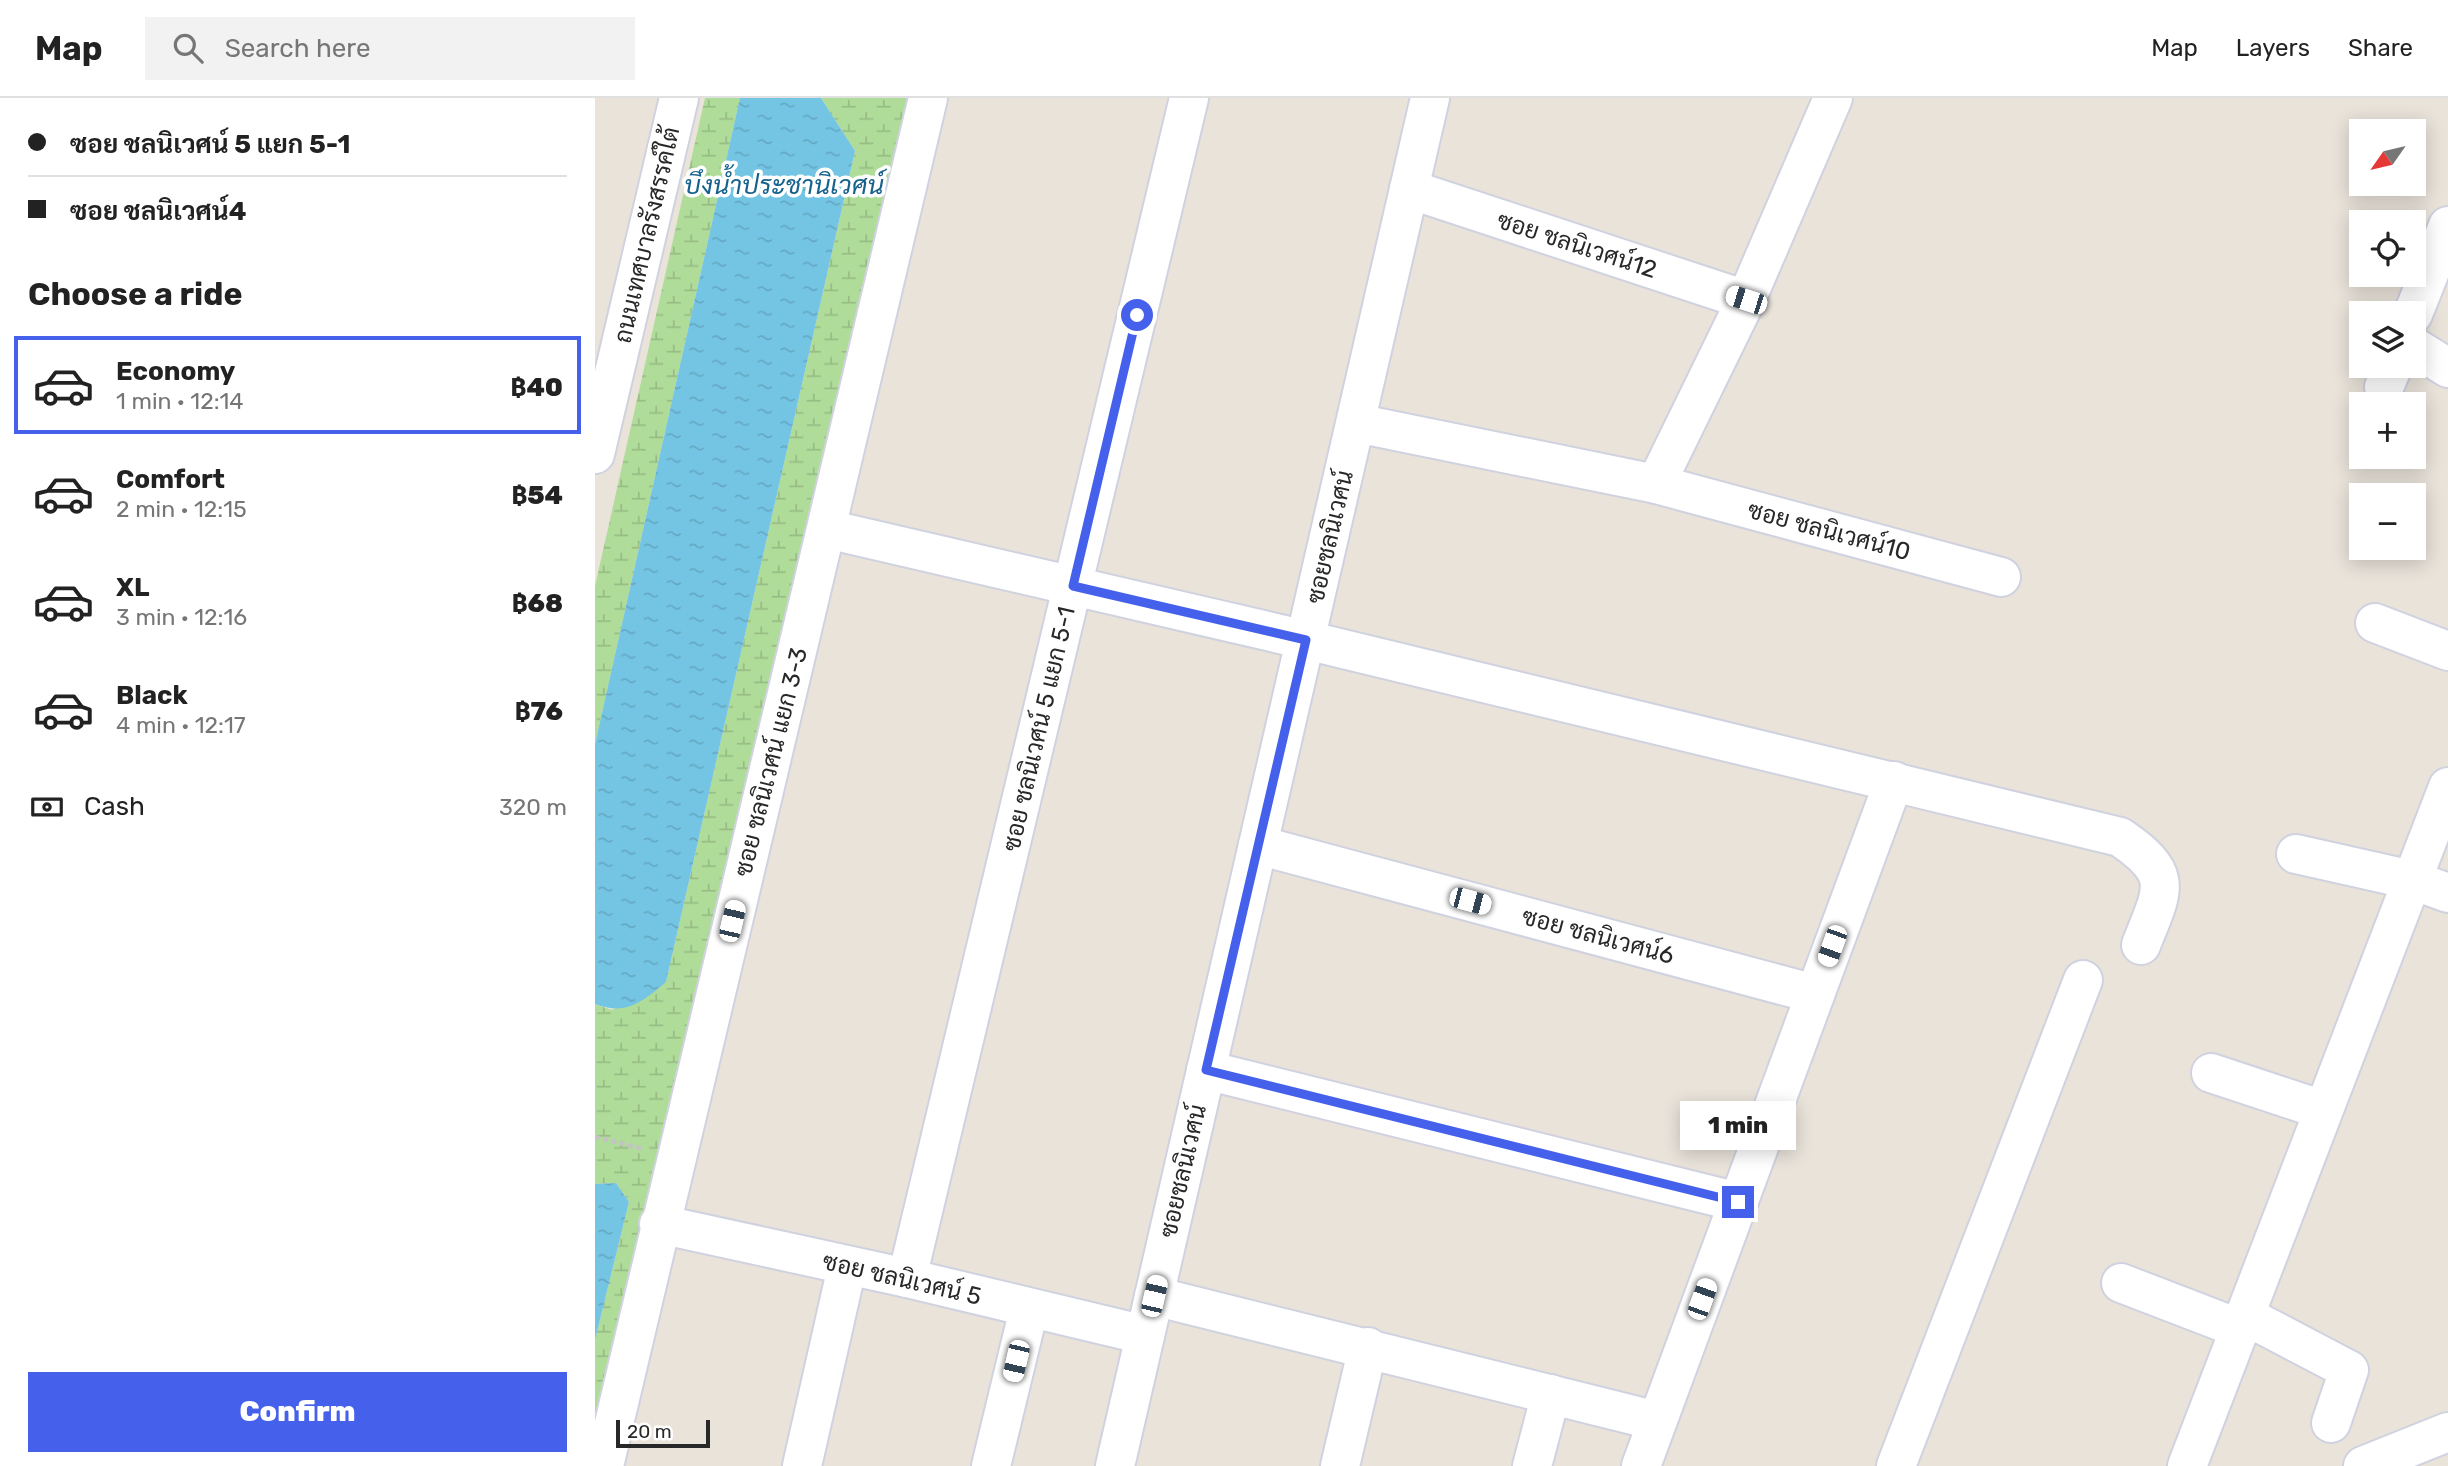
<!DOCTYPE html>
<html lang="en">
<head>
<meta charset="utf-8">
<style>
	body { margin:0; font-family:Rubik,Sarabun,sans-serif; background:#f2f2f2; color:#222; height:100vh; display:flex; flex-direction:column; font-size:26px; white-space:nowrap }
	* { box-sizing:border-box; margin:0 }
	p { font-size:23px; color:#767676 }
	.icon { flex:none; width:38px; height:38px; fill:none; stroke:currentColor; stroke-width:2; stroke-linecap:round; stroke-linejoin:round }
	.map { position:relative; flex:1; overflow:hidden }
	.sheet { display:flex; flex-direction:column; background:#fff; width:595px }
	.sheet>* { flex:none }
	.guide { display:grid; align-content:center; height:154px; padding:0 28px; background:#fff }
	.needle { width:46px; rotate:236deg }
	.fabs { position:absolute; left:1754px; top:21px; display:grid; gap:14px }
	.fabs a { display:grid; place-items:center; width:77px; height:77px; border-radius:0px; background:#fff; box-shadow:0 4px 18px #0003; font-size:35px }
	.scale { position:absolute; left:21px; bottom:18px; width:94px; box-sizing:border-box; padding-left:7px; border:4px solid #282828; border-top:0; font-size:19px; line-height:24px; white-space:nowrap; color:#282828; -webkit-text-stroke:5px #fff; paint-order:stroke }
	.end { position:absolute; width:32px; height:32px; margin:-16px; border:9px solid #4561eb; background:#fff; box-shadow:0 0 0 4px #fff }
	.from { border-radius:50% }
	.bubble { position:absolute; height:49px; border-radius:0px; background:#fff; box-shadow:0 4px 18px #0003; font-size:23px; font-weight:800; line-height:49px; text-align:center }
	.car { position:absolute; width:21px; height:42px; margin:-21px -10px; border-radius:9px; box-shadow:0 0 5px 2px #0007; background:linear-gradient(#fff 24%,#345 0 40%,#fff 0 76%,#345 0 86%,#fff 0) }
	.guide b { display:flex; align-items:center; gap:24px; height:66px; font-size:26px }
	.guide b+b { border-top:2px solid #e0e0e0 }
	.guide i { width:18px; height:18px; background:#222 }
	ul { padding:0; list-style:none }
	li { display:flex; align-items:center; gap:21px; height:98px; margin:0 14px 10px; padding:0 14px; border:4px solid transparent; border-radius:0px }
	li div { flex:1 }
	li b { display:block; font-size:26px }
	li em { font-style:normal; font-weight:800 }
	li.active { border-color:#4561eb }
	li>.icon { width:63px; height:63px; stroke-width:1.5 }
	h2 { padding:0 28px; font-size:32px; line-height:84px }
	.pay { display:flex; align-items:center; gap:18px; height:77px; padding:0 28px; font-size:26px }
	.pay p { margin-inline-start:auto }
	.action { display:flex; gap:14px; margin-top:auto; padding:14px 28px }
	.action a { flex:1; height:80px; border-radius:0px; background:#4561eb; color:#fff; font-size:28px; font-weight:800; line-height:80px; text-align:center }
	header { display:flex; align-items:center; gap:42px; box-sizing:border-box; height:98px; padding:0 35px; background:#fff; border-bottom:2px solid #e0e0e0 }
	header strong { font-size:33px }
	nav { display:flex; gap:38px; margin-inline-start:auto; font-size:24px }
	.search { width:490px; height:63px; background:#f2f2f2; display:flex; align-items:center; gap:18px; box-sizing:border-box; padding:0 24px; border-radius:0px; color:#767676; font-size:26px }
	main { display:flex; flex:1; min-height:0 }
	.map>svg:first-child { display:block }
	.wetland { fill:url(#wetland-marsh) }
	.water { fill:url(#water-ripples) }
	.lines { fill:none; stroke-linecap:round; stroke-linejoin:round }
	.minor-casing { stroke:#d0d2e0; stroke-width:42 }
	.path { stroke:#c3c3c3; stroke-width:4.5; stroke-dasharray:5 3.5; stroke-linecap:butt }
	.minor { stroke:#fff; stroke-width:38 }
	.route { stroke:#4561eb; stroke-width:9 }
	.labels { text-anchor:middle; stroke-width:7; stroke-linejoin:round; paint-order:stroke }
	.street-label { font-size:24px; fill:#282828; stroke:#fff }
	.water-label { font-size:26px; font-style:italic; fill:#17628c; stroke:#fff }
</style>
</head>
<body>
<header>
<strong>Map</strong>
<div class="search"><svg class="icon" aria-label="search" viewBox="0 0 24 24"><circle cx="10" cy="10" r="6"/><path d="M15 15l6 6"/></svg>Search here</div>
<nav><a>Map</a><a>Layers</a><a>Share</a></nav>
</header>
<main>
<section class="sheet">
<div class="guide">
<b><i class="from"></i>ซอย ชลนิเวศน์ 5 แยก 5-1</b>
<b><i></i>ซอย ชลนิเวศน์4</b>
</div>
<h2>Choose a ride</h2>
<ul>
<li class="active"><svg class="icon" aria-label="car" viewBox="0 0 24 24"><path d="M5 17H2v-5l4-1 3-4h7l3 4 3 1v5h-3M9 17h6M6 11h13"/><circle cx="7" cy="17" r="2"/><circle cx="17" cy="17" r="2"/></svg><div><b>Economy</b><p>1 min · 12:14</p></div><em>฿40</em></li>
<li><svg class="icon" aria-label="car" viewBox="0 0 24 24"><path d="M5 17H2v-5l4-1 3-4h7l3 4 3 1v5h-3M9 17h6M6 11h13"/><circle cx="7" cy="17" r="2"/><circle cx="17" cy="17" r="2"/></svg><div><b>Comfort</b><p>2 min · 12:15</p></div><em>฿54</em></li>
<li><svg class="icon" aria-label="car" viewBox="0 0 24 24"><path d="M5 17H2v-5l4-1 3-4h7l3 4 3 1v5h-3M9 17h6M6 11h13"/><circle cx="7" cy="17" r="2"/><circle cx="17" cy="17" r="2"/></svg><div><b>XL</b><p>3 min · 12:16</p></div><em>฿68</em></li>
<li><svg class="icon" aria-label="car" viewBox="0 0 24 24"><path d="M5 17H2v-5l4-1 3-4h7l3 4 3 1v5h-3M9 17h6M6 11h13"/><circle cx="7" cy="17" r="2"/><circle cx="17" cy="17" r="2"/></svg><div><b>Black</b><p>4 min · 12:17</p></div><em>฿76</em></li>
</ul>
<div class="pay"><svg class="icon" aria-label="cash" viewBox="0 0 24 24"><path d="M3 7h18v10H3z"/><circle cx="12" cy="12" r="2"/></svg>Cash<p>320 m</p></div>
<div class="action"><a>Confirm</a></div>
</section>
<div class="map">
<svg width="1853" height="1368" viewBox="0 0 1853 1368">
	<defs>
		<pattern id="wetland-marsh" width="20" height="14" patternUnits="userSpaceOnUse" patternTransform="scale(1.75)"><rect width="20" height="14" fill="#b0dc9a"/><path d="M1 5h8M5 5V1M11 12h8M15 12V8" fill="none" stroke="#97bd85"/></pattern>
		<pattern id="water-ripples" width="26" height="14" patternUnits="userSpaceOnUse" patternTransform="scale(1.75)"><rect width="26" height="14" fill="#74c5e4"/><path d="M2 4q2-2 4 0t4 0M15 11q2-2 4 0t4 0" fill="none" stroke="#64a9c4"/></pattern>
	</defs>
	<rect width="100%" height="100%" fill="#e9e3da"/>
	<!-- wetland -->
	<g class="wetland">
		<path d="M110,0H145L0,646V488Z"/>
		<path d="M226,0H319L0,1368V1242L34,1104L21,1085L0,1086V906L17,912L71,884L260,53Z"/>
	</g>
	<!-- water -->
	<g class="water">
		<path d="M145,0H226L260,53L71,884C47,904 31,918 0,906V646Z"/>
		<path d="M21,1085L34,1104L0,1242V1086Z"/>
	</g>
	<g class="lines">
		<defs>
			<g id="minor">
				<path d="M814,91L1151,202"/>
				<path d="M1818,216L1853,128"/>
				<path d="M1818,248L1853,270"/>
				<path d="M1789,289L1798,268"/>
				<path d="M761,325L1061,386L1406,479"/>
				<path d="M0,356L84,0"/>
				<path d="M1061,386L1151,202L1238,0"/>
				<path d="M232,431L711,542L1525,739C1581,777 1568,791 1546,847"/>
				<path d="M1780,525L1853,553"/>
				<path d="M663,747L1220,896"/>
				<path d="M1701,756L1817,782L1853,795"/>
				<path d="M611,972L1143,1104"/>
				<path d="M1616,975L1728,1012"/>
				<path d="M64,1126L312,1180L550,1237"/>
				<path d="M312,1180L594,0"/>
				<path d="M1526,1185L1643,1230"/>
				<path d="M559,1198L1062,1323"/>
				<path d="M1649,1217L1754,1272L1736,1325"/>
				<path d="M9,1368L333,0"/>
				<path d="M207,1368L252,1169"/>
				<path d="M396,1368L434,1211"/>
				<path d="M520,1368L835,0"/>
				<path d="M745,1368L773,1249"/>
				<path d="M937,1368L956,1296"/>
				<path d="M1046,1368L1299,683"/>
				<path d="M1301,1368L1488,882"/>
				<path d="M1592,1368L1853,689"/>
				<path d="M1768,1368L1853,1334"/>
			</g>
		</defs>
		<!-- minor casing -->
		<use href="#minor" class="minor-casing"/>
		<!-- path -->
		<path class="path" d="M0,1039L49,1051"/>
		<!-- minor -->
		<use href="#minor" class="minor"/>
	</g>
	<g class="lines">
		<!-- route -->
		<path class="route" d="M542,217L478,488L711,542L611,972L1143,1104"/>
	</g>
	<g class="labels">
		<!-- street labels -->
		<g class="street-label">
			<text transform="translate(52 137) rotate(-77)" y="8">ถนนเทศบาลรังสรรค์ใต้</text>
			<text transform="translate(982 147) rotate(18)" y="8">ซอย ชลนิเวศน์12</text>
			<text transform="translate(1234 433) rotate(15)" y="8">ซอย ชลนิเวศน์10</text>
			<text transform="translate(735 439) rotate(-77)" y="8">ซอยชลนิเวศน์</text>
			<text transform="translate(444 631) rotate(-77)" y="8">ซอย ชลนิเวศน์ 5 แยก 5-1</text>
			<text transform="translate(176 664) rotate(-76)" y="8">ซอย ชลนิเวศน์ แยก 3-3</text>
			<text transform="translate(1003 838) rotate(15)" y="8">ซอย ชลนิเวศน์6</text>
			<text transform="translate(588 1073) rotate(-77)" y="8">ซอยชลนิเวศน์</text>
			<text transform="translate(307 1181) rotate(13)" y="8">ซอย ชลนิเวศน์ 5</text>
		</g>
		<!-- water labels -->
		<g class="water-label">
			<text x="189" y="96">บึงน้ำประชานิเวศน์</text>
		</g>
	</g>
</svg>
<div class="fabs">
<a><svg class="needle" viewBox="-14 -14 28 28"><path d="M0-13l5 13h-10z" fill="#e53935"/><path d="M0 13l5-13h-10z" fill="#767676"/></svg></a>
<a><svg class="icon" aria-label="locate" viewBox="0 0 24 24"><circle cx="12" cy="12" r="6"/><path d="M12 2v4M12 18v4M2 12h4M18 12h4"/></svg></a>
<a><svg class="icon" aria-label="layers" viewBox="0 0 24 24"><path d="M12 4l9 5-9 5-9-5zM3 14l9 5 9-5"/></svg></a>
<a>+</a>
<a>−</a>
</div>
<div class="scale">20 m</div>
<i class="end from" style="left:542px;top:217px"></i>
<i class="end" style="left:1143px;top:1104px"></i>
<div class="bubble" style="left:1085px;top:1003px;width:116px">1 min</div>
<i class="car" style="left:1151px;top:202px;rotate:288deg"></i>
<i class="car" style="left:875px;top:803px;rotate:105deg"></i>
<i class="car" style="left:137px;top:823px;rotate:13deg"></i>
<i class="car" style="left:1237px;top:848px;rotate:200deg"></i>
<i class="car" style="left:559px;top:1198px;rotate:13deg"></i>
<i class="car" style="left:1107px;top:1201px;rotate:20deg"></i>
<i class="car" style="left:421px;top:1263px;rotate:193deg"></i>
</div>
</main>
</body>
</html>
